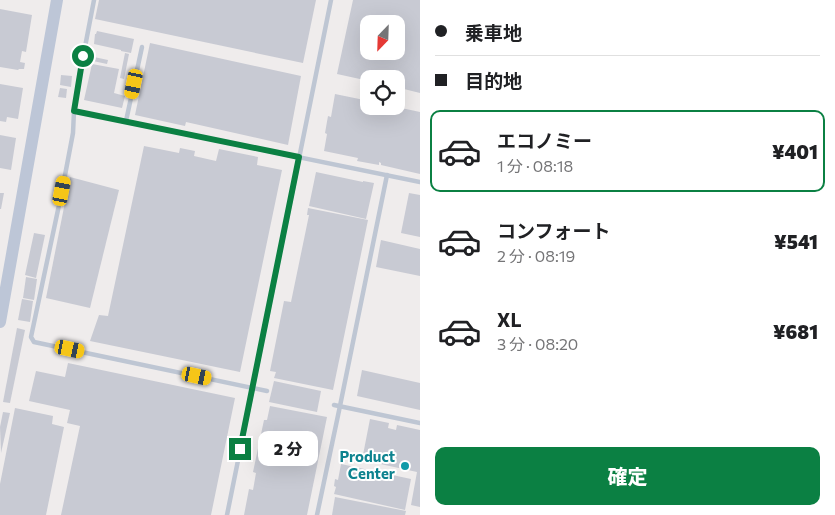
<!DOCTYPE html>
<html lang="ja">
<head>
<meta charset="utf-8">
<style>
	body { margin:0; font-family:Commissioner,"Noto Sans JP",sans-serif; background:#f2f2f2; color:#202124; height:100vh; display:flex; flex-direction:column; font-size:19px; white-space:nowrap }
	* { box-sizing:border-box; margin:0 }
	p { font-size:16px; color:#757577 }
	.icon { flex:none; width:28px; height:28px; fill:none; stroke:currentColor; stroke-width:2; stroke-linecap:round; stroke-linejoin:round }
	.map { position:relative; flex:1; overflow:hidden }
	.side { display:flex; flex-direction:column; background:#fff; width:415px }
	.side>* { flex:none }
	.guide { display:grid; align-content:center; height:110px; padding:0 15px; background:#fff }
	.needle { width:32px; rotate:203deg }
	.buttons { position:absolute; left:360px; top:15px; display:grid; gap:10px }
	.buttons a { display:grid; place-items:center; width:45px; height:45px; border-radius:10px; background:#fff; box-shadow:0 5px 20px #0002; font-size:25px }
	.end { position:absolute; width:22px; height:22px; margin:-11px; border:6px solid #0b8043; background:#fff; box-shadow:0 0 0 2px #fff }
	.from { border-radius:50% }
	.bubble { position:absolute; height:35px; border-radius:10px; background:#fff; box-shadow:0 5px 20px #0002; font-size:16px; font-weight:800; line-height:35px; text-align:center }
	.car { position:absolute; width:15px; height:30px; margin:-15px -8px; border-radius:6px; box-shadow:0 0 4px 1px #0007; background:linear-gradient(#f5c518 24%,#345 0 40%,#f5c518 0 76%,#345 0 86%,#f5c518 0) }
	.guide b { display:flex; align-items:center; gap:18px; height:48px; font-size:19px }
	.guide b+b { border-top:1px solid #e0e0e0 }
	.guide i { width:12px; height:12px; background:#202124 }
	ul { padding:0; list-style:none }
	li { display:flex; align-items:center; gap:15px; height:82px; margin:0 10px 8px; padding:0 5px; border:2px solid transparent; border-radius:10px }
	li div { flex:1 }
	li b { display:block; font-size:19px }
	li em { font-style:normal; font-weight:800 }
	li.active { border-color:#0b8043 }
	li>.icon { width:45px; height:45px; stroke-width:1.5 }
	.primary-button { display:flex; gap:10px; margin-top:auto; padding:10px 15px }
	.primary-button a { flex:1; height:58px; border-radius:10px; background:#0b8043; color:#fff; font-size:20px; font-weight:800; line-height:58px; text-align:center }
	main { display:flex; flex:1; min-height:0 }
	.map>svg:first-child { display:block }
	.building { fill:#c8cad3; fill-rule:evenodd }
	.lines { fill:none; stroke-linecap:round; stroke-linejoin:round }
	.lane { stroke:#bec6d3; stroke-width:4.5 }
	.secondary { stroke:#bdc6d7; stroke-width:12 }
	.route { stroke:#0b8043; stroke-width:6 }
	.culture-dot { fill:#0f9aa8; stroke:#fff; stroke-width:2 }
	.labels { text-anchor:middle; stroke-width:4; stroke-linejoin:round; paint-order:stroke }
	.culture-label { font-size:15px; font-weight:bold; fill:#0d838f; stroke:#fff; text-anchor:end }
</style>
</head>
<body>
<main>
<div class="map">
<svg width="420" height="515" viewBox="0 0 420 515">
	<rect width="100%" height="100%" fill="#efecec"/>
	<!-- building -->
	<g class="building">
		<path d="M99,0H316L303,63L95,19Z"/>
		<path d="M353,0H420V93L396,87V79H369V81L337,74ZM369,24H396V51H369Z"/>
		<path d="M0,9L32,15L26,52L22,51L20,62L25,63L24,69H19L18,70L0,67Z"/>
		<path d="M97,31L134,39L131,53L121,51V50L94,44L95,34H96Z"/>
		<path d="M150,43L301,76L288,145L186,122L185,126L135,115Z"/>
		<path d="M125,53L129,54L124,79L120,78Z"/>
		<path d="M94,57L108,60L107,64L93,61Z"/>
		<path d="M92,64L119,69L114,93L125,96L122,108L84,100Z"/>
		<path d="M61,75L72,76L71,87L60,85Z"/>
		<path d="M0,84L23,88L18,119L7,117L6,122L0,121Z"/>
		<path d="M60,88L67,89L66,98L58,97Z"/>
		<path d="M335,94L369,101V106H392L420,112V174L381,165V163L379,162V165L357,161L358,158L324,151L327,134L325,133L328,116L331,117Z"/>
		<path d="M0,135L16,138L11,170L0,168Z"/>
		<path d="M144,146L179,153L180,148L195,151L194,156L216,161L219,149L258,157L257,165L282,170L240,372L90,341L99,315L108,316Z"/>
		<path d="M316,172L363,182V181L374,183L366,219L309,206Z"/>
		<path d="M70,177L119,190L90,308L46,298Z"/>
		<path d="M0,193H4L1,209H0Z"/>
		<path d="M409,193L420,195V237L401,233Z"/>
		<path d="M308,208L368,220L333,390L274,378L276,372L270,371L284,301L291,302L309,215H307Z"/>
		<path d="M34,233L45,235L36,278L25,275Z"/>
		<path d="M381,240L420,249V276L376,267Z"/>
		<path d="M26,277L37,279L34,300L23,298Z"/>
		<path d="M22,299L33,301L30,322L18,320Z"/>
		<path d="M17,328L25,330L10,403L3,402Z"/>
		<path d="M68,363L235,398L211,515H61L80,426L67,423L70,410L29,401L36,371L65,377Z"/>
		<path d="M362,370L420,383V410L357,396Z"/>
		<path d="M274,381L321,391L317,412L269,402Z"/>
		<path d="M270,406L327,417L307,515H244L249,489L253,490L256,473L253,472L264,420H267Z"/>
		<path d="M15,408L53,416L52,424L64,427L46,515H0V484Z"/>
		<path d="M3,412L10,413L1,453L0,427Z"/>
		<path d="M370,419L389,423L388,428L396,430L397,425L420,430V507L411,505L417,472L362,460Z"/>
		<path d="M341,464L411,479L405,510L334,494L336,487L334,486L335,479L338,480Z"/>
		<path d="M335,497L406,511L405,515H332Z"/>
	</g>
	<g class="lines">
		<!-- lane -->
		<g class="lane">
			<path d="M94,0L80,73L74,111L73,133L62,191L31,337L34,342L267,391"/>
			<path d="M74,111L420,182"/>
			<path d="M126,121L142,47"/>
			<path d="M334,405L420,423"/>
			<path d="M227,515L331,0"/>
			<path d="M317,515L340,406L387,175"/>
		</g>
		<!-- secondary -->
		<path class="secondary" d="M0,322L57,0"/>
	</g>
	<g class="lines">
		<!-- route -->
		<path class="route" d="M83,56L74,111L299,157L240,449"/>
	</g>
	<!-- markers -->
	<circle class="culture-dot" cx="405" cy="466" r="5"/>
	<g class="labels">
		<!-- culture labels -->
		<g class="culture-label">
			<text x="395" y="462">Product<tspan x="395" dy="17">Center</tspan></text>
		</g>
	</g>
</svg>
<div class="buttons">
<a><svg class="needle" viewBox="-14 -14 28 28"><path d="M0-13l5 13h-10z" fill="#e53935"/><path d="M0 13l5-13h-10z" fill="#757577"/></svg></a>
<a><svg class="icon" aria-label="locate" viewBox="0 0 24 24"><circle cx="12" cy="12" r="6"/><path d="M12 2v4M12 18v4M2 12h4M18 12h4"/></svg></a>
</div>
<i class="end from" style="left:83px;top:56px"></i>
<i class="end" style="left:240px;top:449px"></i>
<div class="bubble" style="left:258px;top:431px;width:60px">2 分</div>
<i class="car" style="left:134px;top:84px;rotate:192deg"></i>
<i class="car" style="left:62px;top:191px;rotate:11deg"></i>
<i class="car" style="left:70px;top:349px;rotate:102deg"></i>
<i class="car" style="left:197px;top:376px;rotate:102deg"></i>
</div>
<section class="side">
<div class="guide">
<b><i class="from"></i>乗車地</b>
<b><i></i>目的地</b>
</div>
<ul>
<li class="active"><svg class="icon" aria-label="car" viewBox="0 0 24 24"><path d="M5 17H2v-5l4-1 3-4h7l3 4 3 1v5h-3M9 17h6M6 11h13"/><circle cx="7" cy="17" r="2"/><circle cx="17" cy="17" r="2"/></svg><div><b>エコノミー</b><p>1 分 · 08:18</p></div><em>¥401</em></li>
<li><svg class="icon" aria-label="car" viewBox="0 0 24 24"><path d="M5 17H2v-5l4-1 3-4h7l3 4 3 1v5h-3M9 17h6M6 11h13"/><circle cx="7" cy="17" r="2"/><circle cx="17" cy="17" r="2"/></svg><div><b>コンフォート</b><p>2 分 · 08:19</p></div><em>¥541</em></li>
<li><svg class="icon" aria-label="car" viewBox="0 0 24 24"><path d="M5 17H2v-5l4-1 3-4h7l3 4 3 1v5h-3M9 17h6M6 11h13"/><circle cx="7" cy="17" r="2"/><circle cx="17" cy="17" r="2"/></svg><div><b>XL</b><p>3 分 · 08:20</p></div><em>¥681</em></li>
</ul>
<div class="primary-button"><a>確定</a></div>
</section>
</main>
</body>
</html>
